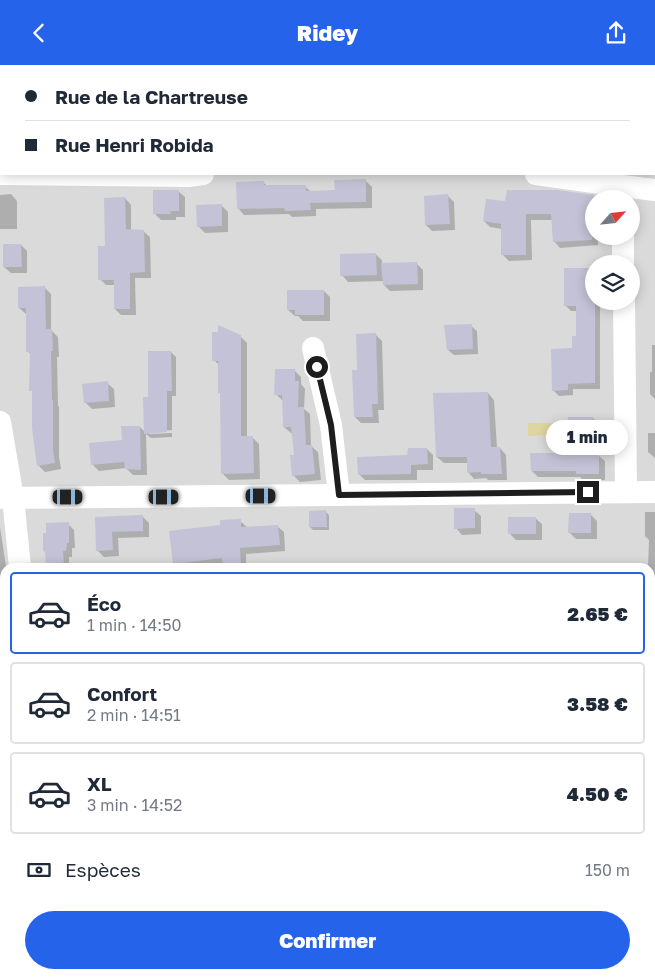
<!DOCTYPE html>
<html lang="fr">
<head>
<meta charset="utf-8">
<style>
	body { margin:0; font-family:"Golos Text",sans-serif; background:#f6f6f7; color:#1f2937; height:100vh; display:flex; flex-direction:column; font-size:19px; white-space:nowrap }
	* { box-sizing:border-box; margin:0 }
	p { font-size:16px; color:#747a83 }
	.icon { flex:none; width:28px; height:28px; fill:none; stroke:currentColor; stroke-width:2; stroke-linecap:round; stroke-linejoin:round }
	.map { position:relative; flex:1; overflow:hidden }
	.panel { position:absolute; left:0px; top:498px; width:655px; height:416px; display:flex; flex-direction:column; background:#fff; border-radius:15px 15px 0 0; box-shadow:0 2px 12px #0003 }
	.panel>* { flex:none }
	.hud { position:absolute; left:0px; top:0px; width:655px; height:110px; box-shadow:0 2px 12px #0003; display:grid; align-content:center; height:110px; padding:0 25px; background:#fff }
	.needle { width:32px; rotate:63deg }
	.buttons { position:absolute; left:585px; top:125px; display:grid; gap:10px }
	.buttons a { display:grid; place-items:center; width:55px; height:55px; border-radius:50%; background:#fff; box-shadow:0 2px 12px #0003; font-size:25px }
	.end { position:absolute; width:22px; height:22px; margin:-11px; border:6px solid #1d1d1d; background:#fff; box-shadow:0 0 0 2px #fff }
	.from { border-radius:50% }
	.bubble { position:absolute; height:35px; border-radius:18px; background:#fff; box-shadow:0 2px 12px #0003; font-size:16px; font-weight:800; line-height:35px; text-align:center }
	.car { position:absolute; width:15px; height:30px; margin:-15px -8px; border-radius:6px; box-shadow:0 0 4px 1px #0007; background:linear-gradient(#222 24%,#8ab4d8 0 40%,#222 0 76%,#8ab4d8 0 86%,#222 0) }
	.hud b { display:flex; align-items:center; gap:18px; height:48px; font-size:19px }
	.hud b+b { border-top:1px solid #e0e1e3 }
	.hud i { width:12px; height:12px; background:#1f2937 }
	ul { padding:9px 0 0; list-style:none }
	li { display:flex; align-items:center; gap:15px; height:82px; margin:0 10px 8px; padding:0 15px; border:2px solid #e0e1e3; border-radius:5px }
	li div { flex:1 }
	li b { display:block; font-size:19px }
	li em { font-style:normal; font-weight:800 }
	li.active { border-color:#2563eb }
	li>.icon { width:45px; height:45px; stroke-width:1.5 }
	.pay { display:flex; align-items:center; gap:12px; height:55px; padding:0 25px; font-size:19px }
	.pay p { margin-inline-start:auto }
	.cta { display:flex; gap:10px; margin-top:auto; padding:10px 25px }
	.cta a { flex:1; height:58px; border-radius:30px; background:#2563eb; color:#fff; font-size:20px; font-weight:800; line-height:58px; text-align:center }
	header { display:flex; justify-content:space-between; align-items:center; height:65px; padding:0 25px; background:#2563eb; color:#fff; font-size:22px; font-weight:800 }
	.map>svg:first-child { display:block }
	.residential { fill:#dadadb; fill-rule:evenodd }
	.industrial { fill:#d4e8e4 }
	.forest { fill:#d194bd }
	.park { fill:#fcbccf }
	.water { fill:#dfd5a0 }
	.shadow { fill:#0003 }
	.building { fill:#c3c2d6 }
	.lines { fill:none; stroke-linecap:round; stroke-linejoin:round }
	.minor { stroke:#fff; stroke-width:22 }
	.major { stroke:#aa97ff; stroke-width:28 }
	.route { stroke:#1d1d1d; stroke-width:6 }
</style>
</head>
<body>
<header><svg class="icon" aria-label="back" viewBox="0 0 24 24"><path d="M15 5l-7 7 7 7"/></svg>Ridey<svg class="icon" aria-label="share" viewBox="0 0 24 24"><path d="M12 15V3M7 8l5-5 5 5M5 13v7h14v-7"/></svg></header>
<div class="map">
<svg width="655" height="913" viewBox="0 0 655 913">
	<rect width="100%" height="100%" fill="#e6e2ef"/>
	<!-- residential -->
	<path class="residential" d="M160,0H655V913H0V10H1V109H654V1H140ZM594,134H631V171H594ZM594,199H631V236H594ZM5,502H650V909H5Z"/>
	<!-- industrial -->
	<path class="industrial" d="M0,0H160L140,1H1V10H0Z"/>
	<!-- forest -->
	<path class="forest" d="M5,664V909H161L160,913H0V665Z"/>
	<!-- park -->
	<path class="park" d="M161,909H312V913H160Z"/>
	<!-- water -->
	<path class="water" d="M528,358H553V370L528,371Z"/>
	<!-- shadow -->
	<g class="shadow">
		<path d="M365,115L372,122V143L316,144V151L292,152L289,149L244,150L238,143L263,117L267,121H305L311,127L336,126Z"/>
		<path d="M178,126L185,132V152H176V155H161L154,148Z"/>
		<path d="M557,126L595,132L597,134H594V171H601V175H598V180L560,183L554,176L552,155H531L532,195L509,196L503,190L502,164L490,162L484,156L507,138Z"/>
		<path d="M11,129L17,136V164H0V130Z"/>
		<path d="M448,131L454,137L455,165L432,166L426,160Z"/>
		<path d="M125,133L131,140V166H143L150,172L151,213H135L136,250H121L115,244V220H106L100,214L106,183Z"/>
		<path d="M221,140L228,147V167L205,168L198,161Z"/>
		<path d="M21,180L27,186V208H11L4,202Z"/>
		<path d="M375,189L382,195V200L416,198L423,205V225L390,226L384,220V216L348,217L342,210Z"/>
		<path d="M590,204L594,208V236H597L600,240V324H573V330L559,331L553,325L573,285L577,272V246H571L566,241Z"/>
		<path d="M44,222L51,229V265L58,272L59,292H57L58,341L59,342V391L61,404L45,407L39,401L33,363V327L31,325V290L28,286L27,249H26L19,243Z"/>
		<path d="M324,226L330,232V256H303L298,251H295L288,245Z"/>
		<path d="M471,261L477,266L478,289L454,290L448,285Z"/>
		<path d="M376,270L382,276L384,345H378L379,358H361L355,352L358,306Z"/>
		<path d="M240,271L247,278V373H253L259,379L260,414L229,415L223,409L221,330L219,327V300L214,295Z"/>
		<path d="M652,280H655V334L650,329V307H652Z"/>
		<path d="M171,287L176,292V331H172V365L149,367V369L172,368V372L151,373L146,369L147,410H133L126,403L99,406L92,399L124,376L140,362L146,368L150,333Z"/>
		<path d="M295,306L301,312V319L305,324L304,344L310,349L311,381L318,387L321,415L300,417L294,411L295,391L293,368H291L284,362V335H282L276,329Z"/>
		<path d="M107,318L114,324L115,342L92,344L85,337Z"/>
		<path d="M488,328L494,335L497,383H500L506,390L507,415H488L486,413L474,414L468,407V398H444L437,392Z"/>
		<path d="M593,353L599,359V391L605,396V415H583L580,412H538L532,406L570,389Z"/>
		<path d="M648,368H655V393L648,387Z"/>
		<path d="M427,384L433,390V405H417V415H365L359,409Z"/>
		<path d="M474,445L481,451V469L462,470L456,463Z"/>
		<path d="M326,447L329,450V465H313L310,462Z"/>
		<path d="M645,447H655V590H650V502H648L649,475L645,471Z"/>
		<path d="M590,449L597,456V474H576L570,468Z"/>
		<path d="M142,451L149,458V472L118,473L119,491L104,492L97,485L96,453Z"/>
		<path d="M535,453L542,459V475H516L509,468Z"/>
		<path d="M240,456L248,463L277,461L284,467L285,486L246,489V502H224V500L199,502H179L175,498L222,461Z"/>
		<path d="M68,459L74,465L75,483H72V492H69V502H47V488L44,486Z"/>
		<path d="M0,462L6,502H5V529L0,530Z"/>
		<path d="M0,561L5,566V591L0,592Z"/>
		<path d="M0,616L4,620L5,626V637L0,638Z"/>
		<path d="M5,639V645L0,646V640Z"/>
		<path d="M650,874L655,879V902H650Z"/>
		<path d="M318,909H380V913H317Z"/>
	</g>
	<!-- building -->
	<g class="building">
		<path d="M366,114V137L310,138L311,145L285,146L284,143L237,144L236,117L264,116V120H306V126L335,125L334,115Z"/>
		<path d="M153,125H179V146H170L171,149H153Z"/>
		<path d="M507,125H557L594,130V170H592V175L553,177L551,149H526V190H501V159L483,156L486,134L505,136Z"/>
		<path d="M448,129L450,159L425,160L424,131Z"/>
		<path d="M125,132L126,164L144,165L145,207L130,208V244H114V215H98V181H105L104,133Z"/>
		<path d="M222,139V161L197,162L196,140Z"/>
		<path d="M3,179H21L22,202H3Z"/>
		<path d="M376,188L377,210L340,211V189Z"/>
		<path d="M417,197L418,219L383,220L381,198Z"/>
		<path d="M564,203H590V233H594V236H595V318L568,319V325L552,326L551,284L572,283V271H576V241H564Z"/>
		<path d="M45,221L46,264H52L53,286H51L52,335H53V384L55,398L37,401L32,363V326H29L30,287H26V243H18V222Z"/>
		<path d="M287,225H324V250H295V245H287Z"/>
		<path d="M472,259L473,284L447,285L444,260Z"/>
		<path d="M218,260L241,270V371H253L254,408L221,409L220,328H218V296H212V267H218Z"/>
		<path d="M376,268L378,339H372L373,352H354L352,305H357L356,269Z"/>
		<path d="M148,286H171L172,326H167V367L144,369L143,332H148Z"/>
		<path d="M275,304H295V316H299L298,342H304L306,380H312L315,409L292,411L290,390H294L291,362H283L282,330H274Z"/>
		<path d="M108,316L109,336L84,338L82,319Z"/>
		<path d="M488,327L491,382H500L502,409H481V407L467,408V392H436L433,328Z"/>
		<path d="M568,352H593L594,388H599V409H576V406H531L530,388H569Z"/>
		<path d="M121,361H140L141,405L125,404L124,397L91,400L89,378L122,375Z"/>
		<path d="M408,383H427L428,399L411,400V409L358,410L357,392L407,390Z"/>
		<path d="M454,443H475V463L454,464Z"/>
		<path d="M326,445L327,462H309V446Z"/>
		<path d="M569,448H591V468H568Z"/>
		<path d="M143,450V466L112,467L113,485L96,486L95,452Z"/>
		<rect x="508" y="452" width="28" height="17"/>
		<path d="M241,454V462L278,460L280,480L240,483L241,502H223L222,493L173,499L169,466L220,460V455Z"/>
		<path d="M69,457V478H67L66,486H63L64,502H46L45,486H43V468H46V458Z"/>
	</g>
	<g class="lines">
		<!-- minor -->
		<g class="minor">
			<path d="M0,109L188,111L203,109"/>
			<path d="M536,109L622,121L655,125"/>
			<path d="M623,171V199"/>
			<path d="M624,236L626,427"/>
			<path d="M313,283L331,360L339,430"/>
			<path d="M0,357L13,433L20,502"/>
			<path d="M0,433L655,427"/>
		</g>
		<!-- major -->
		<g class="major">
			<path d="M578,1L592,0"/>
			<path d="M0,48H1"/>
		</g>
	</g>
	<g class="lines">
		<!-- route -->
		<path class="route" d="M317,302L331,360L339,430L588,427"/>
	</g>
</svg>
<div class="buttons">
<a><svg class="needle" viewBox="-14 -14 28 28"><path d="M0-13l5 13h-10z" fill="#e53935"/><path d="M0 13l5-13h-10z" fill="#747a83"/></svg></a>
<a><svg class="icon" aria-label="layers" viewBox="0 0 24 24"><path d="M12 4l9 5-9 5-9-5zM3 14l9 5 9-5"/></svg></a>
</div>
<i class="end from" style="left:317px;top:302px"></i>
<i class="end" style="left:588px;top:427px"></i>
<div class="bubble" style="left:546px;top:355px;width:82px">1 min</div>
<i class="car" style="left:261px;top:431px;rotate:90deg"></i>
<i class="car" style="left:68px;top:432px;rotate:90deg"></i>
<i class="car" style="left:164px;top:432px;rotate:90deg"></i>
<div class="hud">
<b><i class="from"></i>Rue de la Chartreuse</b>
<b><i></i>Rue Henri Robida</b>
</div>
<section class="panel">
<ul>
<li class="active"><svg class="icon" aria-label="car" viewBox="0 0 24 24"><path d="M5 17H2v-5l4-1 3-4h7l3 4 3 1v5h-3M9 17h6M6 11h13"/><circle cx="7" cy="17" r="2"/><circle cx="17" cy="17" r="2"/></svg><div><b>Éco</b><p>1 min · 14:50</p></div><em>2.65 €</em></li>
<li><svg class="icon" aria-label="car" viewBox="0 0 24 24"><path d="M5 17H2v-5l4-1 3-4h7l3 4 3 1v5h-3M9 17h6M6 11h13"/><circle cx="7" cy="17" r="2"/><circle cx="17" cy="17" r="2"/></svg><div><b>Confort</b><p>2 min · 14:51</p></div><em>3.58 €</em></li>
<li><svg class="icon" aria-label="car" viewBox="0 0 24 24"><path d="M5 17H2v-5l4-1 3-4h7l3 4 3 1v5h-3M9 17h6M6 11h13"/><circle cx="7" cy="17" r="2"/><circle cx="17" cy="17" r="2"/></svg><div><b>XL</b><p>3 min · 14:52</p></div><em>4.50 €</em></li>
</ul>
<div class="pay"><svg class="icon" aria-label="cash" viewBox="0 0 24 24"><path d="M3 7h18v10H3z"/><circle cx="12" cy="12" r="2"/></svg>Espèces<p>150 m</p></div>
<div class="cta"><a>Confirmer</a></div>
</section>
</div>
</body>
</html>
